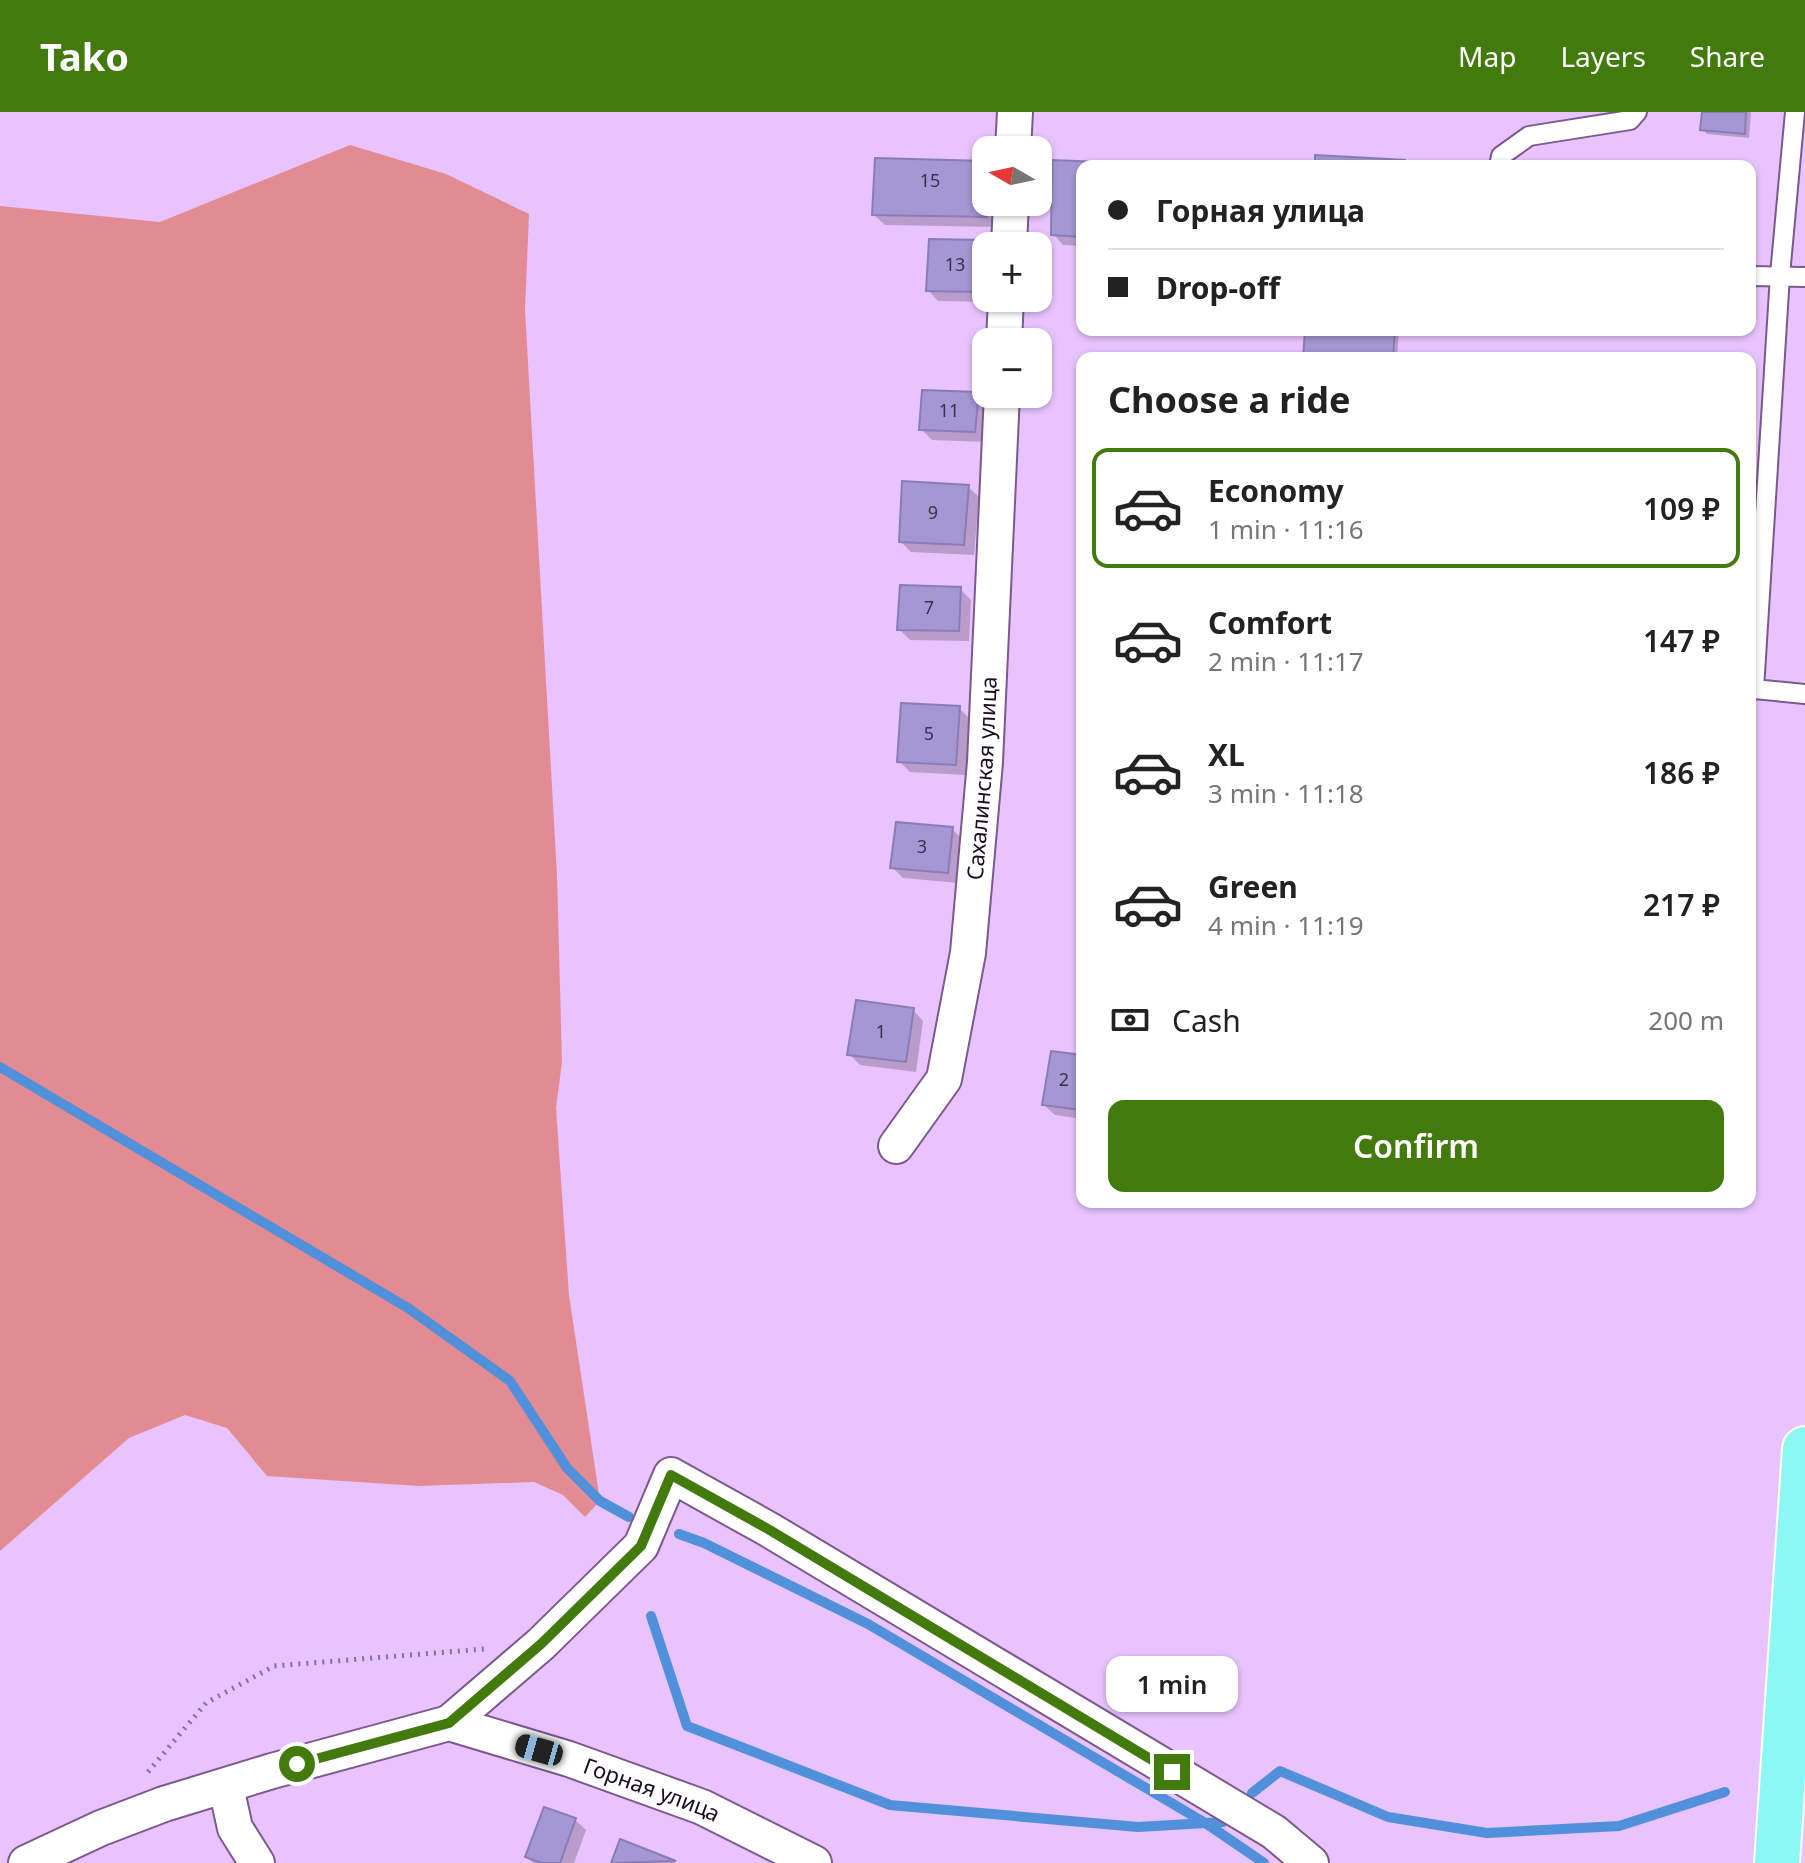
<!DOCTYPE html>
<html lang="en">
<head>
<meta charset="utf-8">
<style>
	body { margin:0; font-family:"Noto Sans",sans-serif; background:#f6f6f6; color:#222; height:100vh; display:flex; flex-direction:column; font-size:30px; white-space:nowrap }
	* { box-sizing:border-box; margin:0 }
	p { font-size:26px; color:#767676 }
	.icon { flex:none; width:44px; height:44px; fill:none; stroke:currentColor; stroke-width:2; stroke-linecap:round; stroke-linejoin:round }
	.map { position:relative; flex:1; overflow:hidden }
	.panel { position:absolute; left:1076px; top:240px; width:680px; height:856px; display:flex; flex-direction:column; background:#fff; border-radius:16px; box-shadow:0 2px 6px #0004 }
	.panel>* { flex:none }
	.hud { position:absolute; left:1076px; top:48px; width:680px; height:176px; border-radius:16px; box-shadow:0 2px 6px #0004; display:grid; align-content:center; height:176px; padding:0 32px; background:#fff }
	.needle { width:52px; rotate:279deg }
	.controls { position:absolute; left:972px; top:24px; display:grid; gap:16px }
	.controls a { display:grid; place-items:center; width:80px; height:80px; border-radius:16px; background:#fff; box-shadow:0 2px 6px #0004; font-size:40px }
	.end { position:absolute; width:36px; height:36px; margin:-18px; border:10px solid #437a0d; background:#fff; box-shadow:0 0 0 4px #fff }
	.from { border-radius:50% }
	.bubble { position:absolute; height:56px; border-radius:16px; background:#fff; box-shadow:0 2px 6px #0004; font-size:26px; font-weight:600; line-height:56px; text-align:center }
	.car { position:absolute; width:24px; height:48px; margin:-24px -12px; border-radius:10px; box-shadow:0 0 6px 2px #0007; background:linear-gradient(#222 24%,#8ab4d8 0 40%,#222 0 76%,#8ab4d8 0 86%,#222 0) }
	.hud b { display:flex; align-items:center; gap:28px; height:76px; font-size:30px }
	.hud b+b { border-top:2px solid #e0e0e0 }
	.hud i { width:20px; height:20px; background:#222 }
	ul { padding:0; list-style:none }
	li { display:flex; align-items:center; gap:24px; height:120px; margin:0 16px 12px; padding:0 16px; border:4px solid transparent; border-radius:16px }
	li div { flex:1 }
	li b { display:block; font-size:30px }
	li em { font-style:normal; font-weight:600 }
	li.selected { border-color:#437a0d }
	li>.icon { width:72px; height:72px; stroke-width:1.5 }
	h2 { padding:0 32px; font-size:36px; line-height:96px }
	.pay { display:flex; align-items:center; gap:20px; height:88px; padding:0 32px; font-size:30px }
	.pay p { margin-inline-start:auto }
	.action { display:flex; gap:16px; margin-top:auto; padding:16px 32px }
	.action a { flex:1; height:92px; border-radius:16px; background:#437a0d; color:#fff; font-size:32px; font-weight:600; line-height:92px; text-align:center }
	header { display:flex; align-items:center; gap:48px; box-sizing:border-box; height:112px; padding:0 40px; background:#437a0d; color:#fff }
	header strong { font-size:38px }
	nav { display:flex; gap:44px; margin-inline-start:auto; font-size:28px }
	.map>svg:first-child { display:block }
	.green { fill:#e38b93 }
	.shadow { fill:#0003 }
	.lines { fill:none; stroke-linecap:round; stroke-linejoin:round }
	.stream { stroke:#5190da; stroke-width:10 }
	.building { fill:#a497d4; stroke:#8a7cb8; stroke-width:2 }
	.service-casing { stroke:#7c598d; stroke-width:22 }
	.minor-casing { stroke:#7c598d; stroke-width:38 }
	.primary-casing { stroke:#fff; stroke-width:48 }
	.path { stroke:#8a6f98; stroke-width:5; stroke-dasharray:2 6; stroke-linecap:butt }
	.service { stroke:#fff; stroke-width:18 }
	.minor { stroke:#fff; stroke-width:34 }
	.primary { stroke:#8df7f6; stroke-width:44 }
	.route { stroke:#437a0d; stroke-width:10 }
	.labels { text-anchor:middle; stroke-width:8; stroke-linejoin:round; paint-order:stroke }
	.number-label { font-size:18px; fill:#3c2f4e }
	.street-label { font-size:22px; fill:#1a0c21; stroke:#f9f1fd }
</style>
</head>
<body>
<header>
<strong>Tako</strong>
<nav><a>Map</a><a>Layers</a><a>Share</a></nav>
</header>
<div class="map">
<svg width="1805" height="1751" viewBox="0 0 1805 1751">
	<rect width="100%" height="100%" fill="#e9c3fd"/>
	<!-- green -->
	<path class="green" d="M350,33L446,62L529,102L525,198L557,763L562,950L556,996L569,1183L600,1389L585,1405L563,1383L534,1370L419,1374L267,1364L227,1316L185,1303L129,1326L0,1439V94L160,110Z"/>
	<!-- shadow -->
	<g class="shadow">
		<path d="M1704,0H1751L1749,26L1707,22L1702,17Z"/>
		<path d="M1054,50L1100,52L1103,54H1082V134L1063,133L1053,122Z"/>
		<path d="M986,90H998L997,115L885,113L874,103Z"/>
		<path d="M983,130L986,134V186H991V190L938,189L928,178Z"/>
		<path d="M1307,218H1399L1397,246H1305Z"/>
		<path d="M978,282L989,293L985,330L932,328L921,317Z"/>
		<path d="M968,375L979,385L974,443L911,440L901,430Z"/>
		<path d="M960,477L971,488L969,529L910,528L899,517Z"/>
		<path d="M959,596L970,607L966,663L910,660L899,649Z"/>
		<path d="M952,717L963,728L958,771L903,766L892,755Z"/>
		<path d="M913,898L923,909L916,960L860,953L849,942Z"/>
		<path d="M1082,945V1007L1055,1003L1044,993Z"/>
		<path d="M575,1708L586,1718L574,1751H533L527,1745Z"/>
		<path d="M621,1730L675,1751H613Z"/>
	</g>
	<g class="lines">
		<!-- stream -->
		<g class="stream">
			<path d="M0,955L408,1196L510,1269L567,1356L600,1389L629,1405"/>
			<path d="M679,1422L704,1431L868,1512L1207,1712L1264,1751"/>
			<path d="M651,1504L687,1614L890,1693L1138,1715L1223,1710"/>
			<path d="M1252,1681L1280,1659L1388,1705L1487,1721L1619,1714L1725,1680"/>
		</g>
	</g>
	<!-- building -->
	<g class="building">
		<path d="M1702,0H1746L1745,22L1700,18Z"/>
		<path d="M1315,43L1405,48L1404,54H1315Z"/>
		<path d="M875,46L986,49L987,105L872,103Z"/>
		<path d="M1052,48L1101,50V54H1082V125L1051,123Z"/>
		<path d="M929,127L984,128L981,180L926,179Z"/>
		<path d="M1305,218H1395L1393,246H1303Z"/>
		<path d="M922,278L979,280L975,320L919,318Z"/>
		<path d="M902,369L969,373L964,433L899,430Z"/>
		<path d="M900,473L961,475L959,519L897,518Z"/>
		<path d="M901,591L960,594L956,653L897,650Z"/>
		<path d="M896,710L953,715L948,761L890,756Z"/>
		<path d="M856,888L914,896L906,950L847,943Z"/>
		<path d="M1051,939L1082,943V998L1042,993Z"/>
		<path d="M544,1695L576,1706L560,1751H542L525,1745Z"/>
		<path d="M620,1727L676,1749L611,1751Z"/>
	</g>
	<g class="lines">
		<defs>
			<g id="service">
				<path d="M1795,0L1780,163L1754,577L1805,582"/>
				<path d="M1499,54L1501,44L1529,24L1630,8L1637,0"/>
				<path d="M1750,164L1805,165"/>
			</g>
			<g id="minor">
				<path d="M1013,38L1015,0"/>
				<path d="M1009,134L1011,90"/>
				<path d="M1004,230L1006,186"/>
				<path id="s1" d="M896,1034L944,967L968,841L985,650L1002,282"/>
				<path d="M449,1611L541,1532L641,1434L671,1363L768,1417L1274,1720L1311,1751"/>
				<path d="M226,1675L235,1716L257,1751"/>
				<path id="s2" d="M26,1751L101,1716L164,1692L272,1659L449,1611L569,1647L702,1695L814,1751"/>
			</g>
			<path id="primary" d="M1777,1751L1805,1337"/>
		</defs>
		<!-- service casing -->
		<use href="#service" class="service-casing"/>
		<!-- minor casing -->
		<use href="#minor" class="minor-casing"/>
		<!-- primary casing -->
		<use href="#primary" class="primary-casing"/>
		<!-- path -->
		<path class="path" d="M148,1660L206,1591L274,1554L484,1537"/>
		<!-- service -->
		<use href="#service" class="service"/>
		<!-- minor -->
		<use href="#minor" class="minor"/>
		<!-- primary -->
		<use href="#primary" class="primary"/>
	</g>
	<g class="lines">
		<!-- route -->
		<path class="route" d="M297,1652L449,1611L541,1532L641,1434L671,1363L768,1417L1172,1660"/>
	</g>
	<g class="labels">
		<!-- number labels -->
		<g class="number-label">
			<text x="930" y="75">15</text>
			<text x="955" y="159">13</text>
			<text x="949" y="305">11</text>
			<text x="933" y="407">9</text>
			<text x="929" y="502">7</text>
			<text x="929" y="628">5</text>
			<text x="922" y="741">3</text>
			<text x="881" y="926">1</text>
			<text x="1064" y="974">2</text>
		</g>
		<!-- street labels -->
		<g class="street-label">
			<text dy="8" stroke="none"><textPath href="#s1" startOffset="386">Сахалинская улица</textPath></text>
			<text dy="8" stroke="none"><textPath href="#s2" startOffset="660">Горная улица</textPath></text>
		</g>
	</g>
</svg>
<div class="controls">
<a><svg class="needle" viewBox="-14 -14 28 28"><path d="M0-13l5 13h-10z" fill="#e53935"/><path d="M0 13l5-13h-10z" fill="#767676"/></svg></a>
<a>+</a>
<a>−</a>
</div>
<i class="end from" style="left:297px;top:1652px"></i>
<i class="end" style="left:1172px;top:1660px"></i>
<div class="bubble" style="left:1106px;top:1544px;width:132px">1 min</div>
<i class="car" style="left:539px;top:1638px;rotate:286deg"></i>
<div class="hud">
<b><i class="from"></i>Горная улица</b>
<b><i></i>Drop-off</b>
</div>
<section class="panel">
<h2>Choose a ride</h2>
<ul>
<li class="selected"><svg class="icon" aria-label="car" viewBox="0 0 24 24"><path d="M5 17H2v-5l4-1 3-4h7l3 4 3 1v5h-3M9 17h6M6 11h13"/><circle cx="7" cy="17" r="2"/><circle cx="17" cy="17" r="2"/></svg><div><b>Economy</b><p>1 min · 11:16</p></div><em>109 ₽</em></li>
<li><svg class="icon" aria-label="car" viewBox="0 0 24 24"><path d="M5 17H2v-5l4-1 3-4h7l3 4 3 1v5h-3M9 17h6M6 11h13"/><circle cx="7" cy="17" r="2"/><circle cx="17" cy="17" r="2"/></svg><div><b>Comfort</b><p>2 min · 11:17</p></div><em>147 ₽</em></li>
<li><svg class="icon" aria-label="car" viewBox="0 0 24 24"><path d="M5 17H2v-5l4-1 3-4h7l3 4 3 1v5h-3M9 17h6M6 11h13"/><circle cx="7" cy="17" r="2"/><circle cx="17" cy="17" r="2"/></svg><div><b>XL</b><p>3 min · 11:18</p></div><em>186 ₽</em></li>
<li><svg class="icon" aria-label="car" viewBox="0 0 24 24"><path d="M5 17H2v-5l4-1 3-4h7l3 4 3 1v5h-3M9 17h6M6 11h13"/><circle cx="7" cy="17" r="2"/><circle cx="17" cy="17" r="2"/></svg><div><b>Green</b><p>4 min · 11:19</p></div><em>217 ₽</em></li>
</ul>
<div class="pay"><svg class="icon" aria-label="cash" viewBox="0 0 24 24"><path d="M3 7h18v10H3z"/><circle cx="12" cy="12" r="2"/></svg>Cash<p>200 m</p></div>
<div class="action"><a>Confirm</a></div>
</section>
</div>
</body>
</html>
